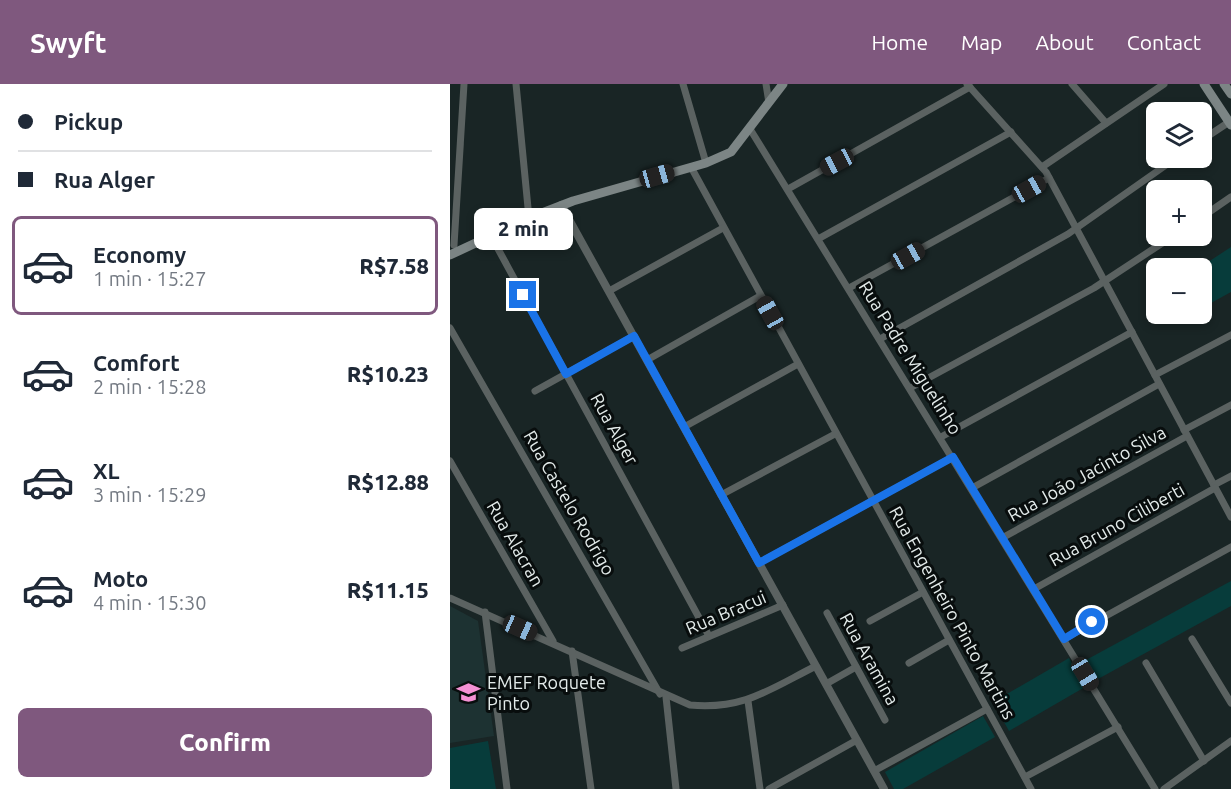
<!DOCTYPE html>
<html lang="en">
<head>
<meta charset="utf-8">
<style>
	body { margin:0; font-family:Ubuntu,sans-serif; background:#f2f2f3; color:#1f2937; height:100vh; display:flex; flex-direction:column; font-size:22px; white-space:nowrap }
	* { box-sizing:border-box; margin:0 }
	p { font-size:20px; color:#747a83 }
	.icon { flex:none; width:33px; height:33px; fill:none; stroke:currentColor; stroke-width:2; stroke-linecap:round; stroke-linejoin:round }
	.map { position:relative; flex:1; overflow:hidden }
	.details { display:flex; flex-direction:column; background:#fff; width:450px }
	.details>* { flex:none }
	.hud { display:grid; align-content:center; height:132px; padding:0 18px; background:#fff }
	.tools { position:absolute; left:696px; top:18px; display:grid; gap:12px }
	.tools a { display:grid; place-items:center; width:66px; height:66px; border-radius:9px; background:#fff; box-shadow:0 3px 9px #0003; font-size:30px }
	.end { position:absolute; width:27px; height:27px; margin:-14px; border:8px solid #1a73e8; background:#fff; box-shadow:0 0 0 3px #fff }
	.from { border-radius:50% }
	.bubble { position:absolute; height:42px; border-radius:9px; background:#fff; box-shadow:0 3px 9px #0003; font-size:20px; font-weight:800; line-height:42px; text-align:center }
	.car { position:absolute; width:18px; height:36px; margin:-18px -9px; border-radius:8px; box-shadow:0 0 4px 2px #0007; background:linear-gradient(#222 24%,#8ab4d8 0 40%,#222 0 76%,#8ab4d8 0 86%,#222 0) }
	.hud b { display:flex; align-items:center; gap:21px; height:57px; font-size:22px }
	.hud b+b { border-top:2px solid #e0e1e3 }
	.hud i { width:15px; height:15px; background:#1f2937 }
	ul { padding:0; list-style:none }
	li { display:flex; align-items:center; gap:18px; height:99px; margin:0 12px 9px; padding:0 6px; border:3px solid transparent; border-radius:9px }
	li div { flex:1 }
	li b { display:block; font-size:22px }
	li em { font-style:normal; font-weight:800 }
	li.selected { border-color:#7f587e }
	li>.icon { width:54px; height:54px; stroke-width:1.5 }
	.cta { display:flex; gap:12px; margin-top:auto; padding:12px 18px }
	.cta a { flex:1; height:69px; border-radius:9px; background:#7f587e; color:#fff; font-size:24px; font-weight:800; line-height:69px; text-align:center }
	header { display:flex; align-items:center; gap:36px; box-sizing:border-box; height:84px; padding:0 30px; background:#7f587e; color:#fff }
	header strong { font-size:28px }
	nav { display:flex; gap:33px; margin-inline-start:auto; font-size:21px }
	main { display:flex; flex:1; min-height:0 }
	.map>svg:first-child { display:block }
	.built { fill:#1d3232 }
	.green { fill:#073c3b }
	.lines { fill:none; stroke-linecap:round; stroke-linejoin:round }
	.minor { stroke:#5b6261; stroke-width:7 }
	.tertiary { stroke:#5b6261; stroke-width:8 }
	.secondary { stroke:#7c8585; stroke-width:9 }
	.route { stroke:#1a73e8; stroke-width:8 }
	.labels { text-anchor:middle; stroke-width:6; stroke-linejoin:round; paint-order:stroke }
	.street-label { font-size:18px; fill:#e3ebea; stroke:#080d0d }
	.poi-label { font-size:18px; fill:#e3ebea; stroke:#080d0d; text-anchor:start }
</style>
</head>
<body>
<header>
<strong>Swyft</strong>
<nav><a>Home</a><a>Map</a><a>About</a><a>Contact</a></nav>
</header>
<main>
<section class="details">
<div class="hud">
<b><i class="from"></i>Pickup</b>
<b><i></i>Rua Alger</b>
</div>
<ul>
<li class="selected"><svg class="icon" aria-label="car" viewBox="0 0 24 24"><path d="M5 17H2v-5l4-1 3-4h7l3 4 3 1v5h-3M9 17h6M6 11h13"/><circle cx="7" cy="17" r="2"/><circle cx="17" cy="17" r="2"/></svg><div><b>Economy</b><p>1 min · 15:27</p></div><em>R$7.58</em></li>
<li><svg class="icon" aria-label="car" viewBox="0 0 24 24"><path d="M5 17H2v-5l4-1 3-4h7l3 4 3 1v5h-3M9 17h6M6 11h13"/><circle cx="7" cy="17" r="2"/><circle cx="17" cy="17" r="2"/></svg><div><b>Comfort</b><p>2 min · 15:28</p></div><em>R$10.23</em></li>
<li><svg class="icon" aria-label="car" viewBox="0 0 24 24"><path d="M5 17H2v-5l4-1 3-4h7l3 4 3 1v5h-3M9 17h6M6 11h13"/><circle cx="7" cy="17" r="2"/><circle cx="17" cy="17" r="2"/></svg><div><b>XL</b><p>3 min · 15:29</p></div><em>R$12.88</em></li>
<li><svg class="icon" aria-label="car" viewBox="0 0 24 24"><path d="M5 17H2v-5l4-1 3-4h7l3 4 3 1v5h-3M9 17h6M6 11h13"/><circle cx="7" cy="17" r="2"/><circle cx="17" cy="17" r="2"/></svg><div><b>Moto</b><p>4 min · 15:30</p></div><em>R$11.15</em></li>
</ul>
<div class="cta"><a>Confirm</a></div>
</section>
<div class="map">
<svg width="781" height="705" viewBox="0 0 781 705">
	<rect width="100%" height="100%" fill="#192525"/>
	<!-- built -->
	<path class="built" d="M0,522L28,537L44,652L0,659Z"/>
	<!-- green -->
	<g class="green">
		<path d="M781,163V208L752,224V184H749Z"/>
		<path d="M781,497V522L648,595L636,576Z"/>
		<path d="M619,574L635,603L559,647L543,618Z"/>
		<path d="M533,632L545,653L453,705H444L435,688Z"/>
		<path d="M38,657L46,705H0V664Z"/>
	</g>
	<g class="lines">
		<!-- minor -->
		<g class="minor">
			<path d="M66,0L79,134"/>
			<path d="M233,0L256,79"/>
			<path d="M316,0L319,19"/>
			<path d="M517,0L596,88L781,433"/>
			<path d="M622,0L656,39"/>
			<path d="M300,45L705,705"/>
			<path d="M752,56L779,38"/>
			<path d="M241,83L581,705"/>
			<path d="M592,83L714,0"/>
			<path d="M338,105L520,3"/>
			<path d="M752,133L781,113"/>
			<path d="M41,152L259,552"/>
			<path d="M368,155L561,48"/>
			<path d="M4,161L14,0"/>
			<path d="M399,204L599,94"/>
			<path d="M159,207L273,144"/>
			<path d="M0,244L210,610"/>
			<path d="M430,255L618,150L726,74"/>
			<path d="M197,276L310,212"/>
			<path d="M705,291L781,251"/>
			<path d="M460,304L644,204L723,152"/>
			<path d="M85,307L184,252"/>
			<path d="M234,343L348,280"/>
			<path d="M734,346L781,321"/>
			<path d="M491,353L682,248"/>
			<path d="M0,377L103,557"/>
			<path d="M764,401L781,392"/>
			<path d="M522,404L709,300"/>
			<path d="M271,411L385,350"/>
			<path d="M552,454L737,352"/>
			<path d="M309,479L503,373"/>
			<path d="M584,505L765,404"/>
			<path d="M0,514L240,621C294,626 320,605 366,582"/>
			<path d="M35,528L57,705"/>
			<path d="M377,529L435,636"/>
			<path d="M420,537L473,508"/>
			<path d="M614,555L781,463"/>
			<path d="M742,555L781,619"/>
			<path d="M232,564L333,521"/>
			<path d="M122,567L141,705"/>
			<path d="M459,579L499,556"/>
			<path d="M696,579L754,677"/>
			<path d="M376,600L406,583"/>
			<path d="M216,613L226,705"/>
			<path d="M298,617L310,705"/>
			<path d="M424,687L537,625"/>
			<path d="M575,693L668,643"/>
			<path d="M319,705L407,656"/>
			<path d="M714,705L781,657"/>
		</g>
		<!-- tertiary -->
		<path class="tertiary" d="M111,121L434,705"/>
		<!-- secondary -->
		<g class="secondary">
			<path d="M754,0L781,41"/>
			<path d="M774,0L781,10"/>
			<path d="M0,171L79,134L123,117L256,79L281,68L333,0"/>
		</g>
	</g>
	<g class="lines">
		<!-- route -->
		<path class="route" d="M73,211L116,290L184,252L309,479L503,373L614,555L642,538"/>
	</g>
	<!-- icons -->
	<defs>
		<symbol id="school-bare" viewBox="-9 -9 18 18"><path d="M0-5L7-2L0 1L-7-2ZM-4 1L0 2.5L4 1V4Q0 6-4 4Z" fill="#f491d4" stroke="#080d0d" stroke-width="2.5" paint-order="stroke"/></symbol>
	</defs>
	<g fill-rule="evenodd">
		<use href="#school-bare" x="2" y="592" width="33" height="33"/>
	</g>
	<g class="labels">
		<!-- street labels -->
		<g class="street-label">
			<text transform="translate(460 274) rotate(58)" y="6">Rua Padre Miguelinho</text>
			<text transform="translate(164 345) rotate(61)" y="6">Rua Alger</text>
			<text transform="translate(637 390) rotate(-29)" y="6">Rua João Jacinto Silva</text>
			<text transform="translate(119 419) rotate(60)" y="6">Rua Castelo Rodrigo</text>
			<text transform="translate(667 441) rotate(-29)" y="6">Rua Bruno Ciliberti</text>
			<text transform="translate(65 460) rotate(60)" y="6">Rua Alacran</text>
			<text transform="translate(276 529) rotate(-23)" y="6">Rua Bracui</text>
			<text transform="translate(502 529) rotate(61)" y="6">Rua Engenheiro Pinto Martins</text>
			<text transform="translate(419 575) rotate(61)" y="6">Rua Aramina</text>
		</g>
		<!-- poi labels -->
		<g class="poi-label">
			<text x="37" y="605">EMEF Roquete<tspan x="37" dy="21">Pinto</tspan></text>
		</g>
	</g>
</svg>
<div class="tools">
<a><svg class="icon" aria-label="layers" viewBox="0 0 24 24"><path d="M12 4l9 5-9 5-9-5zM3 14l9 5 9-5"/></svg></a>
<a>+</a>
<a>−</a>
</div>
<i class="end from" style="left:642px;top:538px"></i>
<i class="end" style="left:73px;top:211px"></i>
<div class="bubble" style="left:24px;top:124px;width:99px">2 min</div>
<i class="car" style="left:387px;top:78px;rotate:242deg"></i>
<i class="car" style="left:207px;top:92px;rotate:74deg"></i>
<i class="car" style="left:579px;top:105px;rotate:61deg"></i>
<i class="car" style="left:458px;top:172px;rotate:61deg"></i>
<i class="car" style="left:320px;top:229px;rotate:331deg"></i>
<i class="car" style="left:70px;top:544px;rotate:114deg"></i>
<i class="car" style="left:635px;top:590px;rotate:149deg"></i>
</div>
</main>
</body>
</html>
